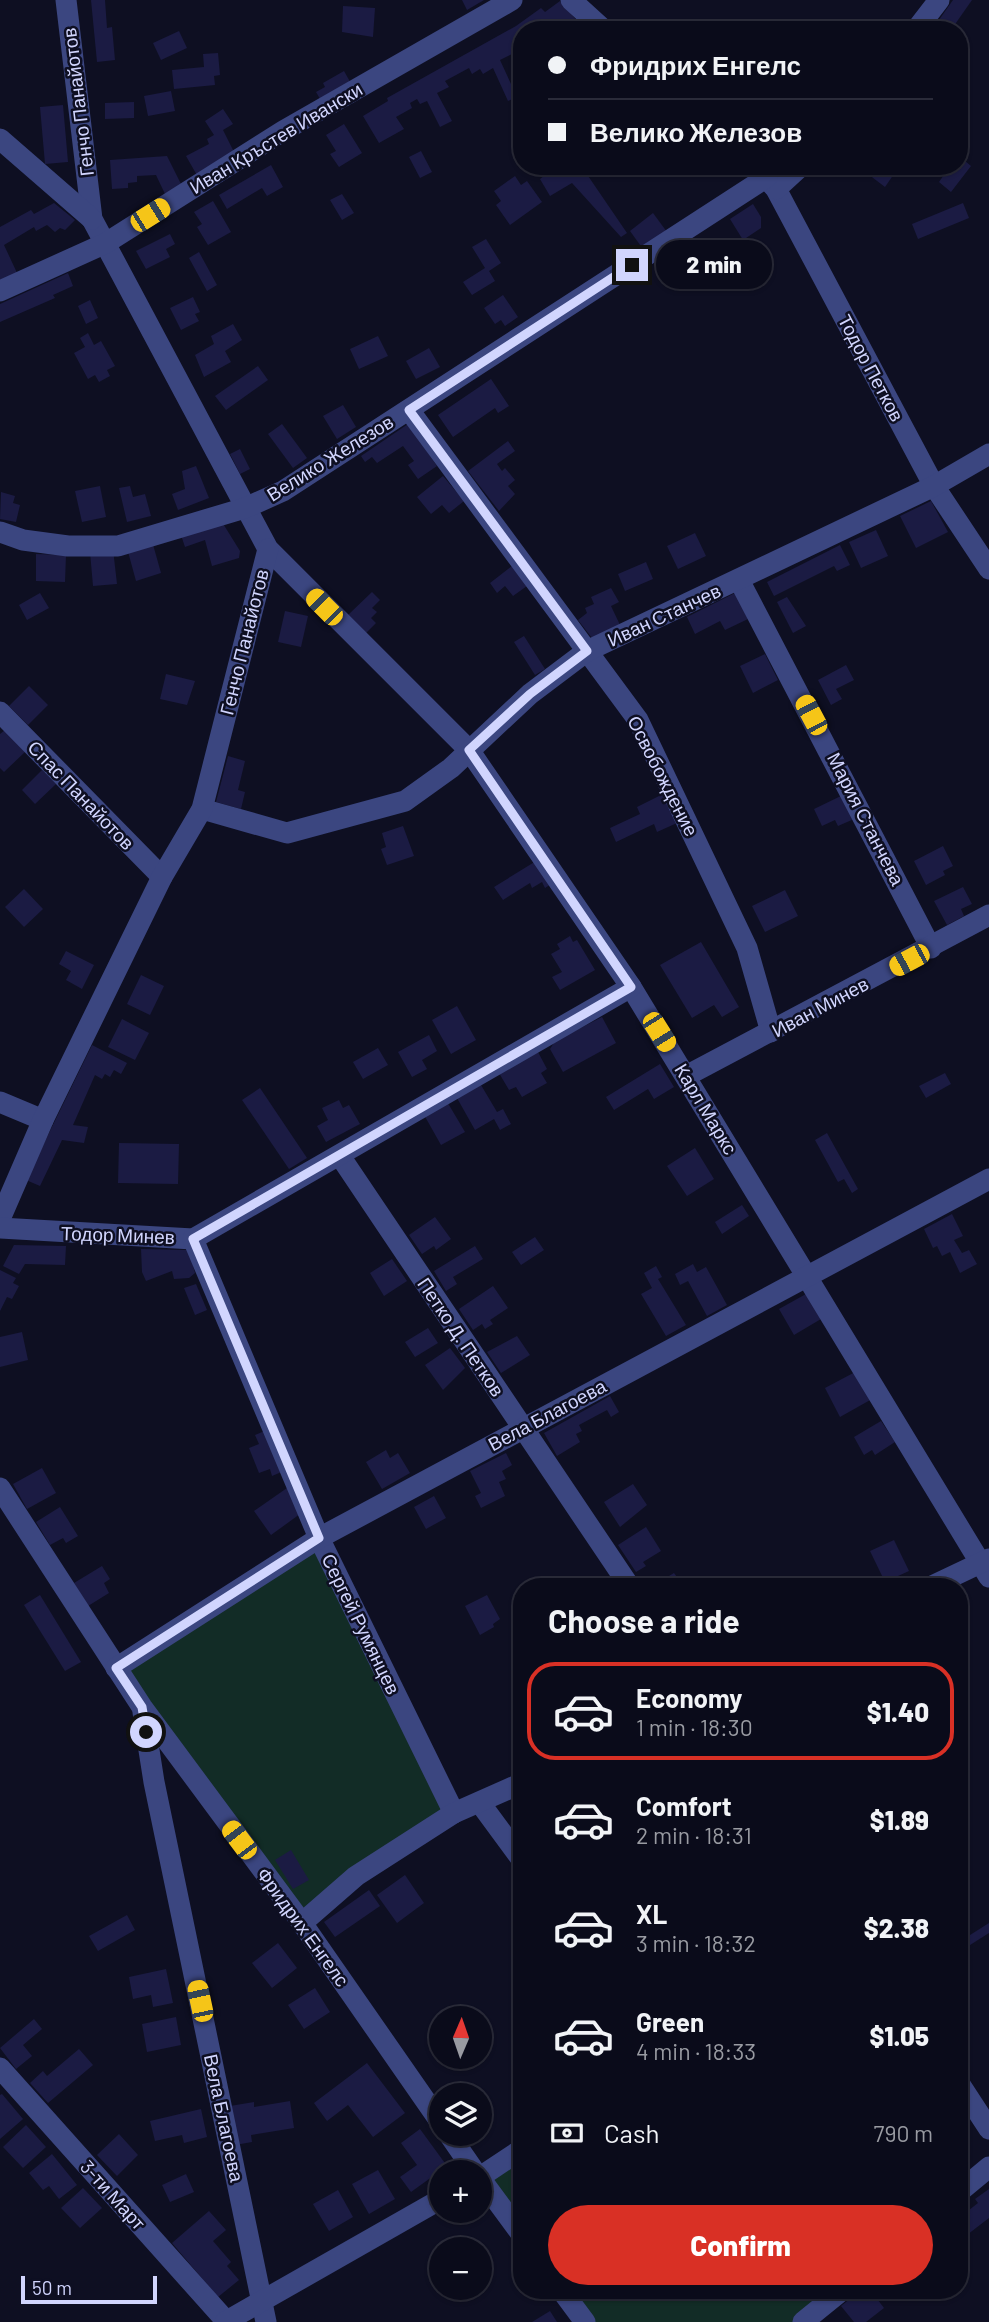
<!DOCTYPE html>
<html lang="en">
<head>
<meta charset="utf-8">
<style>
	body { margin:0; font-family:Barlow,sans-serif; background:#181927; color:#f1f3f6; height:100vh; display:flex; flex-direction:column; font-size:26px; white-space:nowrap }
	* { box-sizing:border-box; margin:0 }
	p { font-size:23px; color:#999ba2 }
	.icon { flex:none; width:38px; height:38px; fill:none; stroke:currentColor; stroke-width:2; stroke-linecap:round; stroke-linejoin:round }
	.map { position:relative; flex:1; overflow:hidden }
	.panel { position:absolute; left:513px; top:1578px; width:455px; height:721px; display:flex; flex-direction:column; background:#0a0b1a; border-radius:28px; box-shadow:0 2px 5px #0004,0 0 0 2px #2a2b39 }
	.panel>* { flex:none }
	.hud { position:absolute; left:513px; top:21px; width:455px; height:154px; border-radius:28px; box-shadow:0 2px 5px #0004,0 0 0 2px #2a2b39; display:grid; align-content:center; height:154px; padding:0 35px; background:#0a0b1a }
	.needle { width:46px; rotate:2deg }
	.tools { position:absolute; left:429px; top:2006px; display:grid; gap:14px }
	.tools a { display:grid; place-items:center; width:63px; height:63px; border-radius:50%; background:#0a0b1a; box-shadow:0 2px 5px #0004,0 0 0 2px #2a2b39; font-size:35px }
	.scale { position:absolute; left:21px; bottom:18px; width:136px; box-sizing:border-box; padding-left:7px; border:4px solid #d1d5fe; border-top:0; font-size:19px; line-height:24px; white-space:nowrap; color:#d1d5fe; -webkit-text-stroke:5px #0e0f22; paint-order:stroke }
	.end { position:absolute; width:32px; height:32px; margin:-16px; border:9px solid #d1d5fe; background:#111; box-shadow:0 0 0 4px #111 }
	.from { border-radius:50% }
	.bubble { position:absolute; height:49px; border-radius:24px; background:#0a0b1a; box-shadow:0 2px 5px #0004,0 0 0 2px #2a2b39; font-size:23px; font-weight:800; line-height:49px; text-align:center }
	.car { position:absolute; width:21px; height:42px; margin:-21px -10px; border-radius:9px; box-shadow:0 0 5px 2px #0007; background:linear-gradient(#f5c518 24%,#345 0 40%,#f5c518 0 76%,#345 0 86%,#f5c518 0) }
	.hud b { display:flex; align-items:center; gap:24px; height:66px; font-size:26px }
	.hud b+b { border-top:2px solid #2a2b39 }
	.hud i { width:18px; height:18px; background:#f1f3f6 }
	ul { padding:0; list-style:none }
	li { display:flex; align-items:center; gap:21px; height:98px; margin:0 14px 10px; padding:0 21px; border:4px solid transparent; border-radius:28px }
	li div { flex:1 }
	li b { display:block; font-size:26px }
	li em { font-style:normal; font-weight:800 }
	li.on { border-color:#d93025 }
	li>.icon { width:63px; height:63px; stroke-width:1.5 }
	h2 { padding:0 35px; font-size:32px; line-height:84px }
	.pay { display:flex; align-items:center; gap:18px; height:77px; padding:0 35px; font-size:26px }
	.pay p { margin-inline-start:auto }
	.cta { display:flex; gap:14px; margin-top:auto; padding:14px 35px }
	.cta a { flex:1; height:80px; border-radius:42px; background:#d93025; color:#fff; font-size:28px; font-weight:800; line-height:80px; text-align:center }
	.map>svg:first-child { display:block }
	.green { fill:#122c26 }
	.building { fill:#1b1b43 }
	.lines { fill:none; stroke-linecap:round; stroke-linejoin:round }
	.minor { stroke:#3b4680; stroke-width:21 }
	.route { stroke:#d1d5fe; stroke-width:9 }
	.labels { text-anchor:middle; stroke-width:5; stroke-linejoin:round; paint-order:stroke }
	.street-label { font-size:19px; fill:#d1d5fe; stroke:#0e0f22 }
</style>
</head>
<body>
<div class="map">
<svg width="989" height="2322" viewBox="0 0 989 2322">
	<rect width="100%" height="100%" fill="#0e0f22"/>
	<!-- green -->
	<g class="green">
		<path d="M319,1538L454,1813L302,1923L116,1668Z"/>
		<path d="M521,2149V2235L480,2178Z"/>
		<path d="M562,2291H824L831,2299L803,2322H585Z"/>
	</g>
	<!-- building -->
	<g class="building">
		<path d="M91,0H105L107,28L112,27L115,60L97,62Z"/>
		<path d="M462,0H484L467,10Z"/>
		<path d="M953,0H972L951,30H938L934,27Z"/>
		<path d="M560,1L583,28L522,30V49L500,60L517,97L508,101L493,68L483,74L480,69L472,74L469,68L445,81L449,87L437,93L452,121L440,127L427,101L420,104L417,99L410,103L412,108L396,117L404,129L379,143L363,116L388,101L387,98L516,26L541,8L545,12Z"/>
		<path d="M343,6L375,8L373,37L342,32Z"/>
		<path d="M179,31L187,48L161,60L153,43Z"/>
		<path d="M218,53L220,75L214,76L215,85L174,89L172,70L204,67L203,54Z"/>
		<path d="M344,71L353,87L323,104L316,92L325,87L323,83Z"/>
		<path d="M171,91L175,111L148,116L144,96Z"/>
		<path d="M134,102V118L105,119V103Z"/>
		<path d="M63,105L68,162L45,164L40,107Z"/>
		<path d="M223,109L233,124L223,130L236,156L198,177L186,156L209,144L207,139L214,135L205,121Z"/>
		<path d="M344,124L362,153L339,167L330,154L336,151L326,135Z"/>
		<path d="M421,151L432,172L420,178L409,157Z"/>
		<path d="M167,156L182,186L165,194L156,175L137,176V182L128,183V188L112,189L110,160Z"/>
		<path d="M959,156L971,166L951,192L939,182L950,166H959Z"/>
		<path d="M271,165L283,187L267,196L262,188L227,209L219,195Z"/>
		<path d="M557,166H565L573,177L584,170L627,233L621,237L572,183L550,196L540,179Z"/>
		<path d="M867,166H928L921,176L914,170L896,171L885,187L864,171Z"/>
		<path d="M515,176L521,185L527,181L542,202L510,225L496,205L501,201L494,191Z"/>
		<path d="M342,194L354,213L342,220L330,200Z"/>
		<path d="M213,201L231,232L208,245L197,227L202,224L194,212Z"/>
		<path d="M54,203L75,220L65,230L60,228L55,232L47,225L36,231L34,227L4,245L18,275L0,283V227L31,210L34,214Z"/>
		<path d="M963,203L969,218L918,239L912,224Z"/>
		<path d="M753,204L761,217V228L743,240L730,219Z"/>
		<path d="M653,213L667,232L643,249L630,231Z"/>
		<path d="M170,234L175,244L166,249L170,257L146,269L136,251Z"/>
		<path d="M486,239L501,263L489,271L495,281L472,295L463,282L485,268L472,247Z"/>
		<path d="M199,252L217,285L207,291L189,258Z"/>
		<path d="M68,273L73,286L53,295L55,298L0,322V304Z"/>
		<path d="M503,295L518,317L505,326L501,320L495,324L484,308Z"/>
		<path d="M193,297L200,312L195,314L199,321L181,330L170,308Z"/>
		<path d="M90,300L98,318L86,324L78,306Z"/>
		<path d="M233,324L242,340L225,351L231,362L204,377L195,355L214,344L211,336Z"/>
		<path d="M88,333L94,345L101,341L115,366L107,370L110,376L99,382L95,375L88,379L74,353L85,347L80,338Z"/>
		<path d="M378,336L388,356L359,369L350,349Z"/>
		<path d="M429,348L440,367L416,379L406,361Z"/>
		<path d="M258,366L268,380L226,410L215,396Z"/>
		<path d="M491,379L509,406L498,413L495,408L453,437L438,415Z"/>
		<path d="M343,405L356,427L337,439L323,416Z"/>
		<path d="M282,424L307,458L293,468L268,434Z"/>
		<path d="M408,424L437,466L418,479L408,465L414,461L403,446L377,463L372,457L365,462L361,456Z"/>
		<path d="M508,441L515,451L497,464L502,471L505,468L515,480L508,486L515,494L499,511L468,471Z"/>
		<path d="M240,449L250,469L240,474L230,454Z"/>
		<path d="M196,466L209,498L178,510L172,494L185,489L182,471Z"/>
		<path d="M443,476L464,501L449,513L442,505L431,514L417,497Z"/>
		<path d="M100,486L106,517L82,522L75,491Z"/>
		<path d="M130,486L133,497L145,494L151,516L127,522L119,488Z"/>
		<path d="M1,492L15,496L13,503L20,505L16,522L0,519Z"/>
		<path d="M931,501L948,532L916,548L900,516Z"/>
		<path d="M222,522L240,551L239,558L212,566L205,540L185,547L181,535Z"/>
		<path d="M876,530L888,556L861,568L849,542Z"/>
		<path d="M695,533L706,556L678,569L667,546Z"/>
		<path d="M152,541L161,573L136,581L127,548Z"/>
		<path d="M840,545L850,565L837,571L834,566L774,596L767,582Z"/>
		<path d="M113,549L117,584L93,586L90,552Z"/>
		<path d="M36,554L66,555L65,582L36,581Z"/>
		<path d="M646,562L653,579L625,591L618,574Z"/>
		<path d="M512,566L527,586L513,596L505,586L497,593L490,583Z"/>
		<path d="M611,588L619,602L611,606L620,625L592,638L578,620L587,613L585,608L594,604L591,597Z"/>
		<path d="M372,592L380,600L372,608L377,612L371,618L376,623L366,633L348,615Z"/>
		<path d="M40,593L49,608L27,620L19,605Z"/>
		<path d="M735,593L748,619L725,630L720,621L695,634L687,617Z"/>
		<path d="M787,597L806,626L793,633L777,602Z"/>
		<path d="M285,611L308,616L301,647L278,642Z"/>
		<path d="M524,636L545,669L535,675L514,642Z"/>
		<path d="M765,654L778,680L753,693L740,666Z"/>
		<path d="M846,665L854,680L836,689L842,699L831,705L818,680Z"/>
		<path d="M166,674L195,681L187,705L160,699Z"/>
		<path d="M29,686L48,705L28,725L9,706Z"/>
		<path d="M5,730L26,751L4,772L0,768V734Z"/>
		<path d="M228,756L245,761L238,790L245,792L241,809L216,802Z"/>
		<path d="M42,770L56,784L35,804L22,790Z"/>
		<path d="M663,794L677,823L657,832L654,824L616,842L610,828L640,814L637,807Z"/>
		<path d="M843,795L854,819L838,826L835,820L822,826L814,809Z"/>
		<path d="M403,826L414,856L387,865L381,849L386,847L382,833Z"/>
		<path d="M943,846L953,866L943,871L945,875L926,885L914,861Z"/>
		<path d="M541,858L556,881L545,888L542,882L532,888L530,883L503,900L494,887Z"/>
		<path d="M963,887L972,904L961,909L964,916L947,925L934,901Z"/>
		<path d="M24,889L43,909L24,927L5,907Z"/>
		<path d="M785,890L798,916L765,932L752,906Z"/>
		<path d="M570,936L573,942L577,940L595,970L560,990L552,977L562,972L551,954L560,949L557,944Z"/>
		<path d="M701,942L739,1007L722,1017L714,1005L692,1018L660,965Z"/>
		<path d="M66,951L94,965L82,989L66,980L71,971L59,964Z"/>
		<path d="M141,975L164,986L150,1015L127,1004Z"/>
		<path d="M457,1006L476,1040L451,1054L432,1020Z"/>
		<path d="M602,1017L616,1043L563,1072L550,1049L555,1041Z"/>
		<path d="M122,1019L149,1033L135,1060L108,1047Z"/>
		<path d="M429,1035L437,1051L422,1060L427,1069L412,1077L398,1052Z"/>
		<path d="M92,1045L127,1063L121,1074L114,1070L110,1077L105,1074L102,1079L95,1075L73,1125L88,1127L84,1143L62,1140L40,1186L26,1180Z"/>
		<path d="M378,1048L388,1065L363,1079L353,1062Z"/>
		<path d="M538,1052L547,1069L541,1073L547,1083L522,1097L516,1087L509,1090L499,1073Z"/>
		<path d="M660,1064L674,1087L654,1099L648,1089L614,1110L606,1097Z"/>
		<path d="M945,1073L951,1084L926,1098L919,1086Z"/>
		<path d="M481,1085L497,1112L503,1109L511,1124L500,1130L494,1119L475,1130L457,1098Z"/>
		<path d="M260,1088L307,1158L289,1169L242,1100Z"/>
		<path d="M339,1100L343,1108L349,1105L360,1124L326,1142L317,1126L328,1120L322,1108Z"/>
		<path d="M446,1100L465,1132L441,1145L423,1113Z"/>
		<path d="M827,1133L858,1189L852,1193L844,1179L838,1182L815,1140Z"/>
		<path d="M119,1143L179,1144L178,1184L118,1183Z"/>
		<path d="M695,1148L714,1179L687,1196L667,1166Z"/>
		<path d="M742,1205L749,1216L722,1234L715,1222Z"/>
		<path d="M952,1214L963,1236L954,1240L962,1253L969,1250L977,1264L960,1273L950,1252L942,1256L937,1246L933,1248L924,1229Z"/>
		<path d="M435,1217L451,1239L436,1250L434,1246L422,1254L409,1235Z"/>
		<path d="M535,1237L544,1250L521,1265L512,1252Z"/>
		<path d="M14,1245L66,1246L65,1265L25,1264L19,1274L3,1266Z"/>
		<path d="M475,1246L483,1259L453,1277L457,1284L446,1291L434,1271Z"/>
		<path d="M141,1249L189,1250L195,1273L189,1278L174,1279L172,1271L146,1281L142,1272Z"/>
		<path d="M392,1259L407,1281L384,1296L370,1273Z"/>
		<path d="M693,1264L697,1272L706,1267L727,1305L707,1316L688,1281L680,1285L675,1274Z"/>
		<path d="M656,1266L662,1277L658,1279L686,1325L666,1336L641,1294L652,1288L644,1273Z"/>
		<path d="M0,1270L16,1278L13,1283L19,1286L12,1299L7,1297L0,1311Z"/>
		<path d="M196,1284L207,1310L195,1315L184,1288Z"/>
		<path d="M493,1286L508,1308L490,1320L493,1324L485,1329L482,1324L473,1330L459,1309Z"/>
		<path d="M806,1294L821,1319L794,1335L779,1309Z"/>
		<path d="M428,1328L438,1343L415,1357L405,1342Z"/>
		<path d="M22,1332L28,1360L0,1367V1337Z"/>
		<path d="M517,1336L530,1355L501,1373L487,1352Z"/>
		<path d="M450,1348L465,1368L443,1390L425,1365Z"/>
		<path d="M857,1371L872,1399L840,1417L825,1388Z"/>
		<path d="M610,1396L619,1412L611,1417L607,1410L579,1425L582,1431L576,1434L580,1442L557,1456L544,1433Z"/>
		<path d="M881,1421L895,1442L875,1455L872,1450L864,1455L854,1437Z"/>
		<path d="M274,1427L291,1468L272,1476L270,1469L259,1473L249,1448L259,1444L255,1435Z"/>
		<path d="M386,1450L390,1458L398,1453L410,1473L382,1489L366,1462Z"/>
		<path d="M506,1453L512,1465L502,1471L506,1479L499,1482L505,1496L481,1508L475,1496L481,1493L470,1471Z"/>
		<path d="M42,1468L56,1493L27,1509L13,1484Z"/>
		<path d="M633,1484L647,1505L620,1527L604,1502Z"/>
		<path d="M287,1488L300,1514L271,1535L254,1511Z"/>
		<path d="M434,1496L446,1518L426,1529L414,1507Z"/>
		<path d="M60,1507L78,1536L66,1543L63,1538L50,1545L36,1522Z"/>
		<path d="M646,1527L661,1551L643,1562L646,1566L636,1572L618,1545Z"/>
		<path d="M894,1540L909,1571L885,1582L870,1551Z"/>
		<path d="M102,1566L110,1579L104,1583L109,1593L88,1606L74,1583Z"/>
		<path d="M674,1573L684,1587H651Z"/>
		<path d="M40,1595L81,1662L65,1671L24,1605Z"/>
		<path d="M487,1595L500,1619L493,1624L494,1627L480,1635L465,1606Z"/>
		<path d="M291,1850L309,1880L293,1889L275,1860Z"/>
		<path d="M405,1875L424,1903L397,1923L377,1895Z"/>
		<path d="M369,1890L380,1906L335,1937L324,1922Z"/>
		<path d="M127,1915L135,1930L98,1951L89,1936Z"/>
		<path d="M989,1923V1933L959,1952V1942Z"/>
		<path d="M278,1943L297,1968L272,1988L252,1963Z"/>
		<path d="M166,1969L173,2003L153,2007L151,1995L133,1999L129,1977Z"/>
		<path d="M315,1988L330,2012L304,2029L288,2005Z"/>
		<path d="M176,2017L181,2045L147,2052L142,2024Z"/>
		<path d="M34,2019L42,2029L23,2045L32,2056L16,2069L0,2048Z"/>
		<path d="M79,2049L93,2065L48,2103L30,2083L43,2071L47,2076Z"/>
		<path d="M367,2063L405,2113L373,2137L348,2105L327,2121L314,2103Z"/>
		<path d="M2,2094L23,2119L0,2139V2095Z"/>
		<path d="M290,2101L294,2128L251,2135L252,2142L235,2145L230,2106L254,2102V2107Z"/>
		<path d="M201,2109L207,2137L184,2143L182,2135L155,2141L150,2121Z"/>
		<path d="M26,2125L46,2147L23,2168L3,2147Z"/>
		<path d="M420,2129L447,2166L411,2192L400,2177L417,2165L401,2143Z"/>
		<path d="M119,2134L138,2155L117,2176L97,2155Z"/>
		<path d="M52,2154L77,2185L59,2199L49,2186L43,2190L29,2173Z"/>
		<path d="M378,2170L395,2199L369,2214L352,2184Z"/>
		<path d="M186,2174L194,2192L170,2202L162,2185Z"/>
		<path d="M83,2188L102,2208L80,2228L61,2208Z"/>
		<path d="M989,2189V2218L959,2241V2218L978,2203L975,2199Z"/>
		<path d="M338,2190L353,2217L329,2231L313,2204Z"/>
		<path d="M209,2211L226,2230L213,2241L231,2262L227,2266L239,2280L218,2297L172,2243Z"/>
		<path d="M860,2291H871L884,2308L866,2322H854L841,2306Z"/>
		<path d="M550,2311L557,2322H532Z"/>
	</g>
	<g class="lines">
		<!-- minor -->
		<g class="minor">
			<path d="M66,0L92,219L268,549L469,750L631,987L989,1577"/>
			<path d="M571,0L604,30"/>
			<path d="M916,30L939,0"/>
			<path d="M0,139L92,219"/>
			<path d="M755,166L776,189L934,486L989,569"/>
			<path d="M776,189L801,166"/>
			<path d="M0,291L106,243L283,131L512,0"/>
			<path d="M409,410L638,720L747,948L771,1032"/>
			<path d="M0,532L23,540L68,546H118L245,508L283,491L767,177"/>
			<path d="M739,580L931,948"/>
			<path d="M0,712L162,877"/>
			<path d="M202,809L287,833L405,801L451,768L530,694L587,651L934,486L989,454"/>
			<path d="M686,1076L989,915"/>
			<path d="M0,1102L43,1120"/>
			<path d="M340,1156L630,1587"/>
			<path d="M0,1219L43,1120L162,877L202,809L268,549"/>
			<path d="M0,1228L193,1239L631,987"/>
			<path d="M193,1239L319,1538L454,1813"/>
			<path d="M0,1488L142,1707L302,1923L441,2123"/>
			<path d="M930,1587L989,1559"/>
			<path d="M116,1668L319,1538L989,1179"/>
			<path d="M143,1712L154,1782L266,2322"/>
			<path d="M480,1803L522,1860"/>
			<path d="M302,1923L356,1876L454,1813L522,1783"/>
			<path d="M0,2068L227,2322"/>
			<path d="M959,2083L989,2129"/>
			<path d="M448,2133L475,2172"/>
			<path d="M480,2177L522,2149"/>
			<path d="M480,2178L522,2235"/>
			<path d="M959,2192L989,2167"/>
			<path d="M562,2291L585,2322"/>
			<path d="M225,2322L441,2199"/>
			<path d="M803,2322L841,2291"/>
		</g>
	</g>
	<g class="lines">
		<!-- route -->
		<path class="route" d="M146,1732L142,1707L116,1668L319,1538L193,1239L631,987L469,750L530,694L587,651L409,410L632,265"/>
	</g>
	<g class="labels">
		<!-- street labels -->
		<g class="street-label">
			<text transform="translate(78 102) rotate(-97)" y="7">Генчо Панайотов</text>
			<text transform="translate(276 138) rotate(-31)" y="7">Иван Кръстев Ивански</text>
			<text transform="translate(871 368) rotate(62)" y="7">Тодор Петков</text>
			<text transform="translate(330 458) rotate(-32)" y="7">Велико Железов</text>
			<text transform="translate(664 615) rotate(-25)" y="7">Иван Станчев</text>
			<text transform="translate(244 642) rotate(-76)" y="7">Генчо Панайотов</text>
			<text transform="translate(663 776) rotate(63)" y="7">Освобождение</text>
			<text transform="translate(81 795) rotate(46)" y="7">Спас Панайотов</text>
			<text transform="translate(866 819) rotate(63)" y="7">Мария Станчева</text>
			<text transform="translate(820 1007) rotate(-28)" y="7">Иван Минев</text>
			<text transform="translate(706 1109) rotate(59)" y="7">Карл Маркс</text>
			<text transform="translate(118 1235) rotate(2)" y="7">Тодор Минев</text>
			<text transform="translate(461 1337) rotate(56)" y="7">Петко Д. Петков</text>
			<text transform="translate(547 1415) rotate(-28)" y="7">Вела Благоева</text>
			<text transform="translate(361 1624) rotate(64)" y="7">Сергей Румянцев</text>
			<text transform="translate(303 1927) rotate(54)" y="7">Фридрих Енгелс</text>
			<text transform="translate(224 2118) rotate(78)" y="7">Вела Благоева</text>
			<text transform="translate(113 2195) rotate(48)" y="7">3-ти Март</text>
		</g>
	</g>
</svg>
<div class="tools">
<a><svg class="needle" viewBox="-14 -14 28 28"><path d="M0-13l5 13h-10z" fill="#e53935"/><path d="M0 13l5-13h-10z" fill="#999ba2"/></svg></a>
<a><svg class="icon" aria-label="layers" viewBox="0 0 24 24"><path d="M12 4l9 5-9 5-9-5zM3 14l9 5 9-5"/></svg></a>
<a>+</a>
<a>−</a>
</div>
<div class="scale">50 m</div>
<i class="end from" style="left:146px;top:1732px"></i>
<i class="end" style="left:632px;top:265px"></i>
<div class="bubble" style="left:656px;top:240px;width:116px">2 min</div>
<i class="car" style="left:150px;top:215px;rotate:58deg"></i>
<i class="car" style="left:324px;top:607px;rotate:315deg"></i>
<i class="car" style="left:811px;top:715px;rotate:332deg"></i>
<i class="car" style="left:909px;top:960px;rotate:242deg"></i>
<i class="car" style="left:659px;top:1032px;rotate:148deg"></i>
<i class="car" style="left:239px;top:1840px;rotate:323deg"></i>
<i class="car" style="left:200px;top:2001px;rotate:348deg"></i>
<div class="hud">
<b><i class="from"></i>Фридрих Енгелс</b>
<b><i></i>Велико Железов</b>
</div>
<section class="panel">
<h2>Choose a ride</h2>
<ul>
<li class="on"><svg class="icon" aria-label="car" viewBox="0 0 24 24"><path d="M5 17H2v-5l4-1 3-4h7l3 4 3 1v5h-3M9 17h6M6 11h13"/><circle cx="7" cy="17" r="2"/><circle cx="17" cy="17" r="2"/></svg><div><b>Economy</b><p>1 min · 18:30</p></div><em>$1.40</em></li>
<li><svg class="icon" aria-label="car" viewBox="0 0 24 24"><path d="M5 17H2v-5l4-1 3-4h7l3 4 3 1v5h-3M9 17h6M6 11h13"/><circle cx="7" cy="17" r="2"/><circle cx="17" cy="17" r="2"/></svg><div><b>Comfort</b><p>2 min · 18:31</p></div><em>$1.89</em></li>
<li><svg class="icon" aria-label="car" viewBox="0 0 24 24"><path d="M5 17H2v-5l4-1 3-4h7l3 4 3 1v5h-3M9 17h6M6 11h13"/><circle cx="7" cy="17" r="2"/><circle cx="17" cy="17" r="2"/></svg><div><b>XL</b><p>3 min · 18:32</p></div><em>$2.38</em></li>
<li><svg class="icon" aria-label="car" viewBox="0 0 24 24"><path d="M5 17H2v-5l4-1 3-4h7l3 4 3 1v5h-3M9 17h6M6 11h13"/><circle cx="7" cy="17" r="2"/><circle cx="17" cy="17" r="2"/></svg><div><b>Green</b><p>4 min · 18:33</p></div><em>$1.05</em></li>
</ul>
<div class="pay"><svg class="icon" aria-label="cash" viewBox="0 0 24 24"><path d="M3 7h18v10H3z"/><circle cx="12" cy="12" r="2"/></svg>Cash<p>790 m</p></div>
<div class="cta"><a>Confirm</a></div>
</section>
</div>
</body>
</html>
